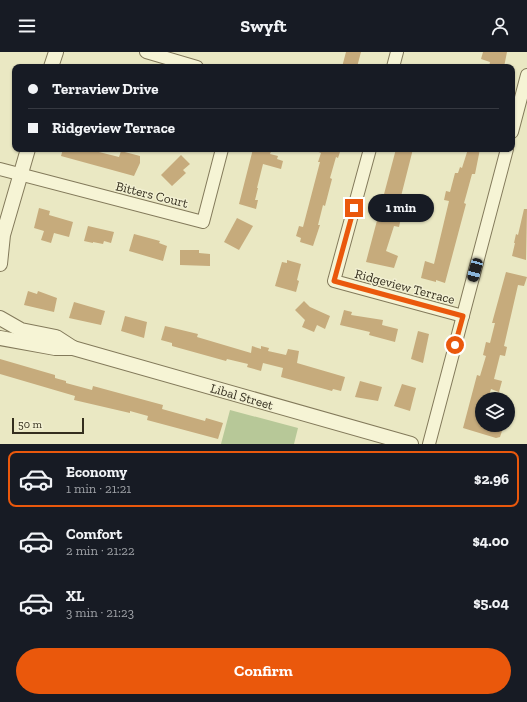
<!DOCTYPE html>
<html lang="en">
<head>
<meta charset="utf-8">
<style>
	body { margin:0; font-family:"Zilla Slab",serif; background:#242831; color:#f1f3f6; height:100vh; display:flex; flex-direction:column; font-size:15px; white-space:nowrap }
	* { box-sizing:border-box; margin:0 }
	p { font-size:13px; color:#9ea1a6 }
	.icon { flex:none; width:22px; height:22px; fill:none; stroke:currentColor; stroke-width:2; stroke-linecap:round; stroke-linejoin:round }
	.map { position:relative; height:392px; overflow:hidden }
	.panel { display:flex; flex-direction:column; background:#171b24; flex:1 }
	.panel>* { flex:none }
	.top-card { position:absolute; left:12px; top:12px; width:503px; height:88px; border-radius:8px; box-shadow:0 1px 3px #0004; display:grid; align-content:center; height:88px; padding:0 16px; background:#171b24 }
	.tools { position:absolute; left:475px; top:340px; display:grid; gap:8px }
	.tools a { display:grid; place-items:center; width:40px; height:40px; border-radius:50%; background:#171b24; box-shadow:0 1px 3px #0004; font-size:20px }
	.scale { position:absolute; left:12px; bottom:10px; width:72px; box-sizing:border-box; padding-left:4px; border:2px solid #342e1e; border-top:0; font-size:11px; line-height:14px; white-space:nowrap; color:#342e1e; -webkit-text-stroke:3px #f2f0d2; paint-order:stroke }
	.end { position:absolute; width:18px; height:18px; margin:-9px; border:5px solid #ea580c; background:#fff; box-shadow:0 0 0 2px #fff }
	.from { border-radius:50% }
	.bubble { position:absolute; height:28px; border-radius:14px; background:#171b24; box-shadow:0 1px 3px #0004; font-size:13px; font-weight:700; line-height:28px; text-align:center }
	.car { position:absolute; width:12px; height:24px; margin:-12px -6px; border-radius:5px; box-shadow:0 0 3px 1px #0007; background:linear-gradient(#222 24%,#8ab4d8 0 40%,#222 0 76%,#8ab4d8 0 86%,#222 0) }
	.top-card b { display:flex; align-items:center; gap:14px; height:38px; font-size:15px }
	.top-card b+b { border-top:1px solid #363941 }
	.top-card i { width:10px; height:10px; background:#f1f3f6 }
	ul { padding:7px 0 0; list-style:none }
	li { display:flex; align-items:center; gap:12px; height:56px; margin:0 8px 6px; padding:0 8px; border:2px solid transparent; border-radius:8px }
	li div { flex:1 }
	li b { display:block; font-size:15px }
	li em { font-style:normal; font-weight:700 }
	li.active { border-color:#ea580c }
	li>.icon { width:36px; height:36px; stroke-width:1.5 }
	.cta { display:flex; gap:8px; margin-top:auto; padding:8px 16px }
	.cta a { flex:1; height:46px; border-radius:24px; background:#ea580c; color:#fff; font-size:16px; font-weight:700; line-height:46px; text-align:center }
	header { display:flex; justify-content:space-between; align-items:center; height:52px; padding:0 16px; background:#171b24; font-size:18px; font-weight:700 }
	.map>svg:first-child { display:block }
	.green { fill:#b7c898 }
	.building { fill:#c6ab7c }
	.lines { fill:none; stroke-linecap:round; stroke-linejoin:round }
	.minor-casing { stroke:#837a5b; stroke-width:14 }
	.tertiary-casing { stroke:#837a5b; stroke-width:16 }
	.minor { stroke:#f6f4d5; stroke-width:12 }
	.tertiary { stroke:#f6f4d5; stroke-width:14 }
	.route { stroke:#ea580c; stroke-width:5 }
	.labels { text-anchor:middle; stroke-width:3; stroke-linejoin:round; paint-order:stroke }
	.street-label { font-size:13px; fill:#342e1e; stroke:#f2f0d2 }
</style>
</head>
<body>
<header><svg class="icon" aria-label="menu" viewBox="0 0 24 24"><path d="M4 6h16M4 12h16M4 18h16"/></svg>Swyft<svg class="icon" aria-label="person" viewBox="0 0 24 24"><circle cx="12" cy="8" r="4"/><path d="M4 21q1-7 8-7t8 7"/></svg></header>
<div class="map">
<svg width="527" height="392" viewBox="0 0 527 392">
	<rect width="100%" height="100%" fill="#eae8c3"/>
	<!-- green -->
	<path class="green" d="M230,358L298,376L294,392H221Z"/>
	<!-- building -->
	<g class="building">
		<path d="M346,0H361L357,15H342Z"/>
		<path d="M483,0H507L504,15H489L490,10L481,7Z"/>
		<path d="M63,97H96L95,99L119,105L121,99L140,104V111L134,124L61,104Z"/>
		<path d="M253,97H272L270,102L278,104L277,107L283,109L281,117L263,112L257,136H258L255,148H258L256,157L239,152Z"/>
		<path d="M316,97H341L338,106L336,105L330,126L332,127L325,154L323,153L318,173H320L313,194L300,190L301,186L296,184L299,174L303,175L320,110H318L321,101L316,99Z"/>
		<path d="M396,97H413L396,164L401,166L399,175L394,174L386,199L398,204L394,216L366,210Z"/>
		<path d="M468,97H480L475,122H472L466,144L464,151L466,152L445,231L436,228V230L421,226L425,209L434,212L449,149L444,148L446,139L450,140L455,121H458L460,115L462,116Z"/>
		<path d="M181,103L190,112L183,118L186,121L172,134L161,123Z"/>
		<path d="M39,156L50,159L49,163L73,170L69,185L54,181L51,191L41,188L44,179L34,176Z"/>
		<path d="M524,157H527L526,208L512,204L515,191H514L516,182L518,183Z"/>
		<path d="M237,166L253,174L239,198L224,190Z"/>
		<path d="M88,174L114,180L111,191L104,189L103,192L93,190V191L84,189Z"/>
		<path d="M134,182L160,189L159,191L167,194L163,209L129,199Z"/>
		<path d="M180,198H199V201L210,202V214L180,213Z"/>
		<path d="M287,208L301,212L297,228L299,229L296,240L275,234L282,210L287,211Z"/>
		<path d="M506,220L527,225L524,234L518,233L504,294L507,295L505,304L500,303L494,327L502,329L499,340L491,337L488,347H482V373H499V374L503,376L500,385L496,386L463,376L477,323L480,324L486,304L483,303L486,290L490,291L495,271H492Z"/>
		<path d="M28,239L37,242L38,239L57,246L54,260L24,253Z"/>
		<path d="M304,249L310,255L330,264L325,277L317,273L314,280L302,275L305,268L295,258Z"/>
		<path d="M74,250L105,259L101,273L69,266Z"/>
		<path d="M344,258L352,260L351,263L383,268L382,273L398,277L395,290L369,283L370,280L340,273Z"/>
		<path d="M125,264L147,270L144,286L121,279Z"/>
		<path d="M165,274L198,282L197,285L251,301L252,294L261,297V294L269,296L268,299L286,303L288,297L299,299L297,311L345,325L341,339L333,337L332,339L281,325L283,316L263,311L261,319L247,315L248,312L227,307L226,309L172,294V291L161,288Z"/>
		<path d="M418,279L429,282L423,311L411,307Z"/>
		<path d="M0,307L55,323V326L66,329V331L92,338L93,334L163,353L162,357L205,369L206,366L223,371L218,387L147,368L148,364L130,359V361L74,348L75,344L0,322Z"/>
		<path d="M360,329L382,335L378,349L355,345Z"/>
		<path d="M402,332L416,336L410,359L394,354Z"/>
	</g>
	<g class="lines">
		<defs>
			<g id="minor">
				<path d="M146,0L197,15"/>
				<path d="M393,15L397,0"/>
				<path d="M512,80L527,23"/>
				<path d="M370,97L334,229L463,264"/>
				<path d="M0,117L203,170L222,97"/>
				<path d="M429,392L507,97"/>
			</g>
			<g id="tertiary">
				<path d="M51,15L56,0"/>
				<path d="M0,212L3,183L28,97"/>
				<path d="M0,266L21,278L56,285L73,296"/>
				<path d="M0,286L55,296H73L411,392"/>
			</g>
		</defs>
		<!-- minor casing -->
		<use href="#minor" class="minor-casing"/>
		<!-- tertiary casing -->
		<use href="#tertiary" class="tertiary-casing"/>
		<!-- minor -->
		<use href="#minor" class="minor"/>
		<!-- tertiary -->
		<use href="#tertiary" class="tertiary"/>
	</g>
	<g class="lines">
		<!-- route -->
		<path class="route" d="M354,156L334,229L463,264L455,293"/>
	</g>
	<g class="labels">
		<!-- street labels -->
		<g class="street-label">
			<text transform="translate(152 142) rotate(14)" y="5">Bitters Court</text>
			<text transform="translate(405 234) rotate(15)" y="5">Ridgeview Terrace</text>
			<text transform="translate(242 344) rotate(16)" y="5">Libal Street</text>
		</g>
	</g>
</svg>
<div class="tools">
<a><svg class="icon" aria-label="layers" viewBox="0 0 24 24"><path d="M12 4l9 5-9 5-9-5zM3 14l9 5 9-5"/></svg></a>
</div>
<div class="scale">50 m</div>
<i class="end from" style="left:455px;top:293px"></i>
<i class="end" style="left:354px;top:156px"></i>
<div class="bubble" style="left:368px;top:142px;width:66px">1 min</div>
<i class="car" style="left:475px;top:218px;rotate:195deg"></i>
<div class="top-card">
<b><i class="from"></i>Terraview Drive</b>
<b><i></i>Ridgeview Terrace</b>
</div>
</div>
<section class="panel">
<ul>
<li class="active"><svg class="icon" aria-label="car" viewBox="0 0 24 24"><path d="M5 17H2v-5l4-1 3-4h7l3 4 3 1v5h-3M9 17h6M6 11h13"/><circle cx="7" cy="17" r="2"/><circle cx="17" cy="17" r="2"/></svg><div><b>Economy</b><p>1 min · 21:21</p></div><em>$2.96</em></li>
<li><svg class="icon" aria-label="car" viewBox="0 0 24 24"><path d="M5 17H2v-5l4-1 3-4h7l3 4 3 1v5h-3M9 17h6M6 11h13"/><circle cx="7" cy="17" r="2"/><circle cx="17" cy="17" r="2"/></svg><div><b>Comfort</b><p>2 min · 21:22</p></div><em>$4.00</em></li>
<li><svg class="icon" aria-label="car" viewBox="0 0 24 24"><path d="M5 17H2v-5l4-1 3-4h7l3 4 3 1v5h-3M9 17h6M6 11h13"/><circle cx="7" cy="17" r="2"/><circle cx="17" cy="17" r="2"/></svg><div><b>XL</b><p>3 min · 21:23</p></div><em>$5.04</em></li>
</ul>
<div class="cta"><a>Confirm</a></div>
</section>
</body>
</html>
